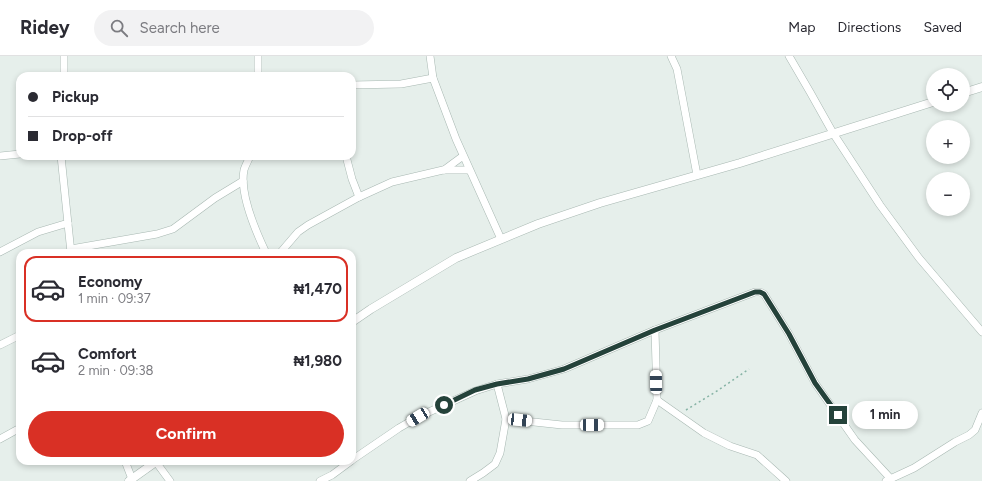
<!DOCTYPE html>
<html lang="en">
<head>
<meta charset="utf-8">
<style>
	body { margin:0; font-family:Figtree,sans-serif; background:#f2f2f3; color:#2b2b33; height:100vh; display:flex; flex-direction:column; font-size:15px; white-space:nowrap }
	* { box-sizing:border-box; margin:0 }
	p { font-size:13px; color:#7c7c81 }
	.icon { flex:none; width:22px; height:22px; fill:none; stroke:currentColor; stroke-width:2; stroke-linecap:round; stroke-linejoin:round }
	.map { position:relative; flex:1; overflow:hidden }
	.sheet { position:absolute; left:16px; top:193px; width:340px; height:216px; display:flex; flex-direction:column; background:#fff; border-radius:12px; box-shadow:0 2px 6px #0003 }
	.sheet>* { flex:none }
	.banner { position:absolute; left:16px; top:16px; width:340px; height:88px; border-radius:12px; box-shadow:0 2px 6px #0003; display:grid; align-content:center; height:88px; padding:0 12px; background:#fff }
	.controls { position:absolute; left:926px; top:12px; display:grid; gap:8px }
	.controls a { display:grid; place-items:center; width:44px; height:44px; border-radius:50%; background:#fff; box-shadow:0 2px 6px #0003; font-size:20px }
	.end { position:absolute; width:18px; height:18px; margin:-9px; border:5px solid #24423a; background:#fff; box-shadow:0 0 0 2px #fff }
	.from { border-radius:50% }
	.bubble { position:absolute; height:28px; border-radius:14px; background:#fff; box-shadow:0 2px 6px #0003; font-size:13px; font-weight:700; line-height:28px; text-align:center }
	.car { position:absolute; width:12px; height:24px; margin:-12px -6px; border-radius:5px; box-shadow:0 0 3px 1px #0007; background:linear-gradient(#fff 24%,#345 0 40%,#fff 0 76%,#345 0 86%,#fff 0) }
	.banner b { display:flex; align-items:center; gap:14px; height:38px; font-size:15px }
	.banner b+b { border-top:1px solid #e1e1e2 }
	.banner i { width:10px; height:10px; background:#2b2b33 }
	ul { padding:7px 0 0; list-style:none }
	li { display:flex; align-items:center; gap:12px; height:66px; margin:0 8px 6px; padding:0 4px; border:2px solid transparent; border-radius:12px }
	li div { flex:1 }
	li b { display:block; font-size:15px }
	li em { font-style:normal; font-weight:700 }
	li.active { border-color:#d93025 }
	li>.icon { width:36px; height:36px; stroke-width:1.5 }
	.cta { display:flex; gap:8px; margin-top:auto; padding:8px 12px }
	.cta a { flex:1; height:46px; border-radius:24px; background:#d93025; color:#fff; font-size:16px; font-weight:700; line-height:46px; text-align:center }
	header { display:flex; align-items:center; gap:24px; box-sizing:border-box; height:56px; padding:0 20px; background:#fff; border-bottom:1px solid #e1e1e2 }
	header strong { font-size:19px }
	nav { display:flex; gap:22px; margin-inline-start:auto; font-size:14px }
	.search { width:280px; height:36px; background:#f2f2f3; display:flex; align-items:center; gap:10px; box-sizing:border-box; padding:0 14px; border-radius:22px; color:#7c7c81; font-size:15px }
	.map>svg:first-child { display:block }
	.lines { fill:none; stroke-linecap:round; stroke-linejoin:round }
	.minor-casing { stroke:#a8b8b2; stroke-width:8 }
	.tertiary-casing { stroke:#a8b8b2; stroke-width:9 }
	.path { stroke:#86b3a5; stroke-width:1.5; stroke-dasharray:2 3; stroke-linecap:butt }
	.minor { stroke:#fff; stroke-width:7 }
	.tertiary { stroke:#fff; stroke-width:8 }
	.route { stroke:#24423a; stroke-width:5 }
</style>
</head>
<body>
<header>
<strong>Ridey</strong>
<div class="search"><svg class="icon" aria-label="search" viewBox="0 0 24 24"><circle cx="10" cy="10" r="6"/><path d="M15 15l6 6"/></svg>Search here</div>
<nav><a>Map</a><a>Directions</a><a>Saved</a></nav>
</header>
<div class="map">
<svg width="982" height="425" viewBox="0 0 982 425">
	<rect width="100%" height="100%" fill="#e6efeb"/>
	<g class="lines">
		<defs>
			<g id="minor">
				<path d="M64,0V20"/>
				<path d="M430,0L433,22L456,83L501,183"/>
				<path d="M671,0L677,13L697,119"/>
				<path d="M789,0L810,36L833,77L880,149L919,202L982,276"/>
				<path d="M258,20V0"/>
				<path d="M352,29L401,28L433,22"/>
				<path d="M0,100L20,98"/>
				<path d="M61,100L71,197"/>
				<path d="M250,100C248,105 245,110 244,114C239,138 256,176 266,197"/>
				<path d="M346,100L352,123L359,141"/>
				<path d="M444,114L463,100"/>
				<path d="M71,193L157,178L173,173L215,142L243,125"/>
				<path d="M0,196L38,176L68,167"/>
				<path d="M280,197L298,176L308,169L359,141L392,126L443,114H469"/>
				<path d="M0,289L20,279"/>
				<path d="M657,344L704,377L730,390L757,399L786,425"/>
				<path d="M506,363L562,369H638L648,365L657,344L655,274"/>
				<path d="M0,383L20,372"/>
				<path d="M352,404L399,372L418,361L475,335L497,328L528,323L564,313L655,274L755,236H760L764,238L789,278L815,327L855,384L891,423"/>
				<path d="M125,405L132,423"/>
				<path d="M156,406L170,425"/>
				<path d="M320,425L332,419L351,405"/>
				<path d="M470,425L483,417L495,408L500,397L506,363L497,328"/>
				<path d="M886,425L914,412L955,386L969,379L975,374L982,357"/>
			</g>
			<g id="tertiary">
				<path d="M963,37L982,31"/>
				<path d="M352,266L371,253L456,202L538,168L600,147L740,107L933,46"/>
				<path d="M129,425L157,405"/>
			</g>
		</defs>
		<!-- minor casing -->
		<use href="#minor" class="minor-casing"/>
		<!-- tertiary casing -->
		<use href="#tertiary" class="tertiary-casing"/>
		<!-- path -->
		<path class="path" d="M686,354L717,335L749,313"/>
		<!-- minor -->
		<use href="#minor" class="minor"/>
		<!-- tertiary -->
		<use href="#tertiary" class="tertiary"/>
	</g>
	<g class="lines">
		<!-- route -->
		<path class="route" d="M444,349L475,334L497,328L528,323L564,313L655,274L755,236H760L764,238L789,278L815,327L838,359"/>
	</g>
</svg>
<div class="controls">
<a><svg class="icon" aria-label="locate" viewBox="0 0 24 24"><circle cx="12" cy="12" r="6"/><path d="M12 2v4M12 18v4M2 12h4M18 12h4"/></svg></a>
<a>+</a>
<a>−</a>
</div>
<i class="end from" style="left:444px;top:349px"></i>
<i class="end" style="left:838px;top:359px"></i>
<div class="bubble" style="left:852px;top:345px;width:66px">1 min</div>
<i class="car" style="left:656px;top:326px;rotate:359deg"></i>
<i class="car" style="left:418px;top:361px;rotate:239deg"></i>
<i class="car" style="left:520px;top:364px;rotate:96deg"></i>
<i class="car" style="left:592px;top:369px;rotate:90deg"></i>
<div class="banner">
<b><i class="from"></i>Pickup</b>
<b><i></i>Drop-off</b>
</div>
<section class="sheet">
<ul>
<li class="active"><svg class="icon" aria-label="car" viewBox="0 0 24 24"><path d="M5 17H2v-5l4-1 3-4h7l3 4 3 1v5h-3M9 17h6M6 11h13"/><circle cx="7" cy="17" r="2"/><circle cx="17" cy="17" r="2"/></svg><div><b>Economy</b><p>1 min · 09:37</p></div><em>₦1,470</em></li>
<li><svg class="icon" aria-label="car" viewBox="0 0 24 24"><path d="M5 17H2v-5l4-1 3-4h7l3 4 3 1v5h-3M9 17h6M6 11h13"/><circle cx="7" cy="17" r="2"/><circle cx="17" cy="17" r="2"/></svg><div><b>Comfort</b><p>2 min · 09:38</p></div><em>₦1,980</em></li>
</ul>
<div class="cta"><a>Confirm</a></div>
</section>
</div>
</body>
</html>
